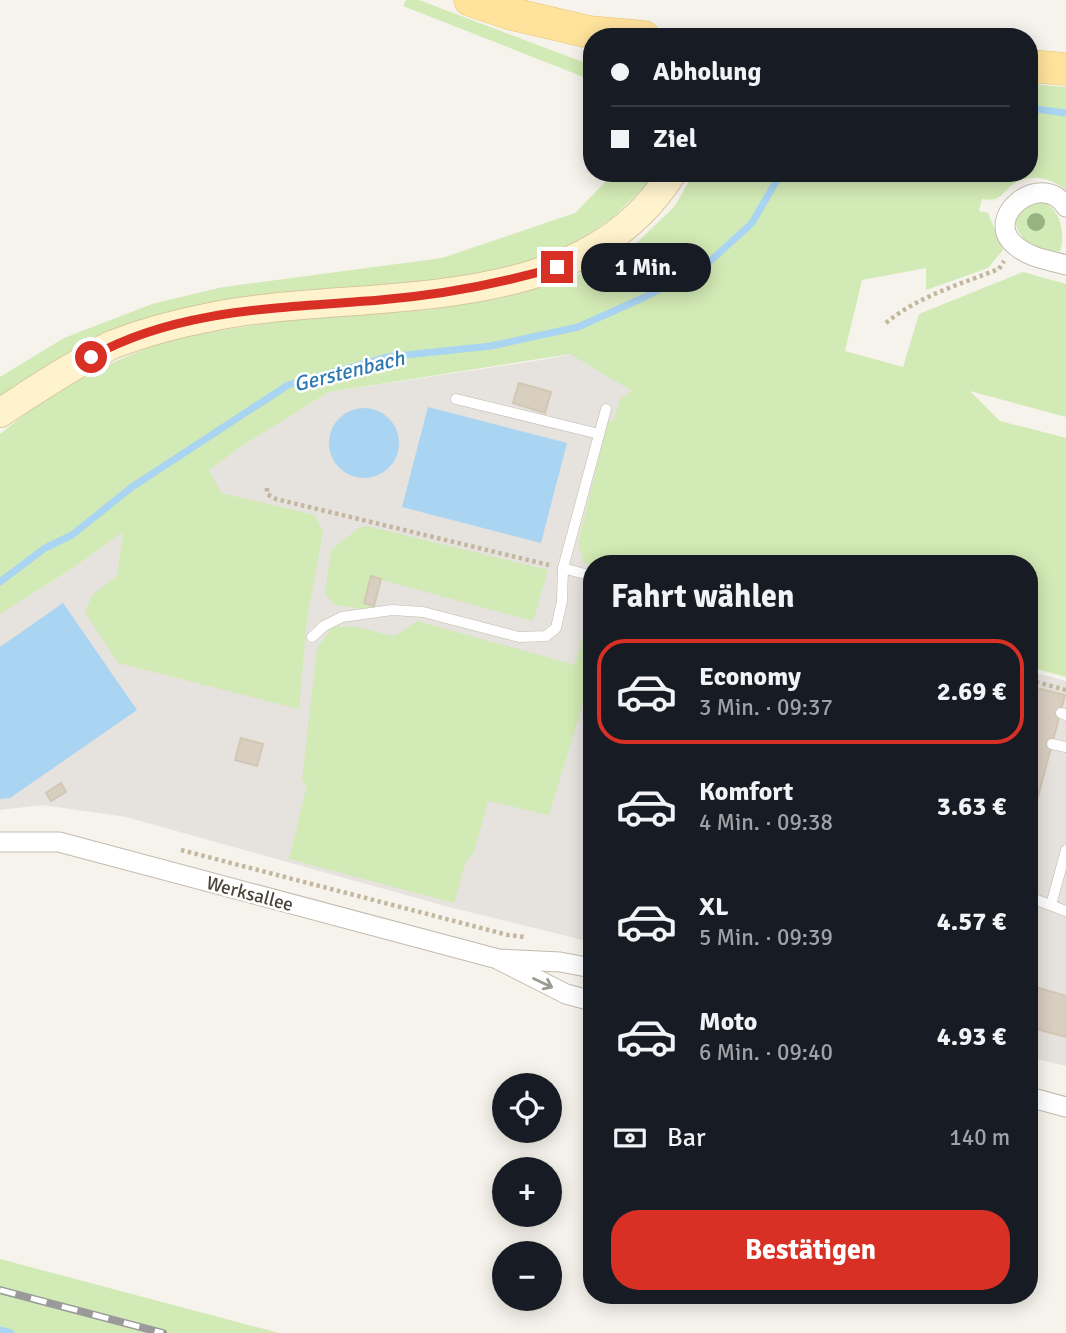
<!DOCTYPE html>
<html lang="de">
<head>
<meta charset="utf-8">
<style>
	body { margin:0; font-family:Signika,sans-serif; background:#20242c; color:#f1f3f6; height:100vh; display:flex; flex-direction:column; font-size:26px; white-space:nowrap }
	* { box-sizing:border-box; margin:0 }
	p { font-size:23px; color:#9ea1a6 }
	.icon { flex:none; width:38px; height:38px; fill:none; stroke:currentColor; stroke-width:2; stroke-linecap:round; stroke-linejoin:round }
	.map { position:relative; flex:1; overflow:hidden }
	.side { position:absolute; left:583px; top:555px; width:455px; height:749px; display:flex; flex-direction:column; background:#171b24; border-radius:28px; box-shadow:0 4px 18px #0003 }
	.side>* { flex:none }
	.top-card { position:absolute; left:583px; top:28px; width:455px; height:154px; border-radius:28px; box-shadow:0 4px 18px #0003; display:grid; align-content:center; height:154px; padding:0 28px; background:#171b24 }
	.tools { position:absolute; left:492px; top:1073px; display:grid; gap:14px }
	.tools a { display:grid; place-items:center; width:70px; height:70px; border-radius:50%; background:#171b24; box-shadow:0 4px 18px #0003; font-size:35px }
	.end { position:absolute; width:32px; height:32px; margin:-16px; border:9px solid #d93025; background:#fff; box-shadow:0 0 0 4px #fff }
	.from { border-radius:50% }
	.bubble { position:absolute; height:49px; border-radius:24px; background:#171b24; box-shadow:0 4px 18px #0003; font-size:23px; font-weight:700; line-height:49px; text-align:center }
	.top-card b { display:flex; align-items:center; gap:24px; height:66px; font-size:26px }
	.top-card b+b { border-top:2px solid #363941 }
	.top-card i { width:18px; height:18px; background:#f1f3f6 }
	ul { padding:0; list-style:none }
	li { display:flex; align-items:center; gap:21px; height:105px; margin:0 14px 10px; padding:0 14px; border:4px solid transparent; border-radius:28px }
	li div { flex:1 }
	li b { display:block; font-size:26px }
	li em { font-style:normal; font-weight:700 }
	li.on { border-color:#d93025 }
	li>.icon { width:63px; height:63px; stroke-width:1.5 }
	h2 { padding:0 28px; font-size:32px; line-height:84px }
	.pay { display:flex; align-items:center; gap:18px; height:77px; padding:0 28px; font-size:26px }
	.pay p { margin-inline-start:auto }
	.primary-button { display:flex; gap:14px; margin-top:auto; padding:14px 28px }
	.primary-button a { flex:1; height:80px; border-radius:28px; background:#d93025; color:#fff; font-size:28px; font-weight:700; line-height:80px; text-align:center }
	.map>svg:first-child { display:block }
	.industrial { fill:#e6e2dd }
	.green { fill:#d2eab5 }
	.water { fill:#a9d4f2 }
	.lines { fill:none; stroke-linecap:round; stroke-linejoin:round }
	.stream { stroke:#a9d4f2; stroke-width:7 }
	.building { fill:#d8cfc1; stroke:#d3c7b4; stroke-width:2 }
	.lane-casing { stroke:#c2bbae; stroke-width:11 }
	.street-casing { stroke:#c2bbae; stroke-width:21 }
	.secondary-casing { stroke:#d6c79b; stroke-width:30 }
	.primary-casing { stroke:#e6c16a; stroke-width:33 }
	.path { stroke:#c4b79f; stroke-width:4.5; stroke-dasharray:3.5 3.5; stroke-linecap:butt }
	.lane { stroke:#fff; stroke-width:10 }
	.street { stroke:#fff; stroke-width:19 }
	.secondary { stroke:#fff3cd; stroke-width:28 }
	.primary { stroke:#ffe39c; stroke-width:32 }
	.rail-casing { stroke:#9a9a9a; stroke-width:8 }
	.rail { stroke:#fff; stroke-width:5; stroke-dasharray:16; stroke-linecap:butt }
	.tree { fill:#97b381 }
	.oneway { stroke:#9c9892 }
	.route { stroke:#d93025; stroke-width:9 }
	.labels { text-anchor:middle; stroke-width:5; stroke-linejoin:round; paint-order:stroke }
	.street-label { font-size:19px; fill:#4b4439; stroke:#fff }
	.water-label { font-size:21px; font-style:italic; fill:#2e7ab2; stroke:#fff }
</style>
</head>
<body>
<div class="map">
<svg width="1066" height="1333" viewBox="0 0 1066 1333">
	<rect width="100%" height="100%" fill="#f6f3ec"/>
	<!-- industrial -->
	<g class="industrial">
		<path d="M659,337L592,564L591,942L449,907L126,817L42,805L0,810V614L73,568L242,446L329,392L541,360Z"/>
		<path d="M1029,671L1066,681V1066L1029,1057Z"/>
	</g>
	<!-- green -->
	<g class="green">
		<path d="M406,0H419L591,65V80L403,6Z"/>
		<path d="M1029,84L1066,87V190C1052,179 1035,173 1017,182C1001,190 1004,203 982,199L979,211L988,213L1003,250L988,268L926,290V268L862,280L845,351L903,367L919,314L1023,272L1066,284V417L970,391L1000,421L1066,438V677L1029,667V564H592L591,568L583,561L578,543L608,421L613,422L620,399L632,391L570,354L329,392L242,446L209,470L221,493L315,515L323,532L307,619L299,709L118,663L85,612L92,595L117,576L123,532L73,568L0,614V434L35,406L101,367L173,338L295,319L428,310L502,298L567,280L628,251L674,207L694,173H1029Z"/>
		<path d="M614,173H654L647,184L612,218L581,239L543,259L446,282L255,297L0,401V377L64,338L152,304L223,287L442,258L575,213Z"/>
		<path d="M1040,200C1060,207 1066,233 1060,251C1050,251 1041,250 1033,246C1018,239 1007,216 1025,206C1029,204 1035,202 1040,200Z"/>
		<path d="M367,526L548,570L533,621L371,577L364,602L374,606L371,610L335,605L325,594L331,550L359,528Z"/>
		<path d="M591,606V677L549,815L488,801L474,852L466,861L454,903L289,859L307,785L302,780L317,648L332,628C362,623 368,632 395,636L417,621L575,665Z"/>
		<path d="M0,1259L279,1333H0Z"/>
	</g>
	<!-- water -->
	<g class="water">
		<path d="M428,407L567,443L541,543L402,507Z"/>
		<circle cx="364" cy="443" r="35"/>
		<path d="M63,603L137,710L10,798L0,799V647Z"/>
	</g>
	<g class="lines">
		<!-- stream -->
		<g class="stream">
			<path d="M1029,108L1066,113"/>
			<path d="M0,582L45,548L72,535L132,487L288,385L387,357L491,346L578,327L645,297L707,264L752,223L781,173"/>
			<path d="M0,1330L11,1333"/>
		</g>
	</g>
	<!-- building -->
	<g class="building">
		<path d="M519,383L551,392L545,413L513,403Z"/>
		<path d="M371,576L381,579L374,606L364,603Z"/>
		<path d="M1029,686L1065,695L1029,830Z"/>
		<path d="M241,738L263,744L257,766L235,760Z"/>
		<path d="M61,783L66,792L51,801L46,793Z"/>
		<path d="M1029,985L1066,996V1037L1029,1027Z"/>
	</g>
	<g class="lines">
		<defs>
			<g id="lane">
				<path d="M456,399L599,434"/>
				<path d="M563,568L592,576"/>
				<path d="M312,637L324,626L342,617L392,610L423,612L519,637L546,636L556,628L562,601L563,568L606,409"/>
				<path d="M1061,713L1066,715"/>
				<path d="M1052,744L1066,747"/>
				<path d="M1029,897L1066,911"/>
				<path d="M1051,905L1066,850"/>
			</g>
			<g id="street">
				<path d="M1066,207C1042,168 980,218 1016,246C1030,258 1049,260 1066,265"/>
				<path d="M0,842H59L498,959L560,962L592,968"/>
				<path d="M499,960L566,994L592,1001"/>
				<path d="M1029,1097L1066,1107"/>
			</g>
			<path id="secondary" d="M0,413C27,395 53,378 81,362C92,356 102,349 114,344C143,333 175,324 206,318C356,285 577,326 672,173"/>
			<g id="primary">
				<path d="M470,0L508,13L589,32L644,37"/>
				<path d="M1029,66L1066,69"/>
			</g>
		</defs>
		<!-- lane casing -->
		<use href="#lane" class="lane-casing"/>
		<!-- street casing -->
		<use href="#street" class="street-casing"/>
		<!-- secondary casing -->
		<use href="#secondary" class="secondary-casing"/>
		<!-- primary casing -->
		<use href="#primary" class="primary-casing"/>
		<!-- path -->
		<g class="path">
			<path d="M886,323C918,296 961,284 999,269L1004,261"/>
			<path d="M267,488V494L276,499L549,565"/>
			<path d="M1029,680L1066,690"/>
			<path d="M181,850L508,935L525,937"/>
		</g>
		<!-- lane -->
		<use href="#lane" class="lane"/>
		<!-- street -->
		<use href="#street" class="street"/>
		<!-- secondary -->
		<use href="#secondary" class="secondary"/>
		<!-- primary -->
		<use href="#primary" class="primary"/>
		<defs>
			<path id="rail" d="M0,1290L163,1333"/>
		</defs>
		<!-- rail casing -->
		<use href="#rail" class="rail-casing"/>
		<!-- rail -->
		<use href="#rail" class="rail"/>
	</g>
	<!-- trees -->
	<circle class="tree" cx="1036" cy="222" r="9"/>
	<!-- one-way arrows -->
	<defs><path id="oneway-shaft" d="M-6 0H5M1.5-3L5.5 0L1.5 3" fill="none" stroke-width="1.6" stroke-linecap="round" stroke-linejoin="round" transform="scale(1.75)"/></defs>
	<use class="oneway" href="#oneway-shaft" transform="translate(543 983) rotate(25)"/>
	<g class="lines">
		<!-- route -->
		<path class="route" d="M91,357C178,308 283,308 380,300C440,295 499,284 557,267"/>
	</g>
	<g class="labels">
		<!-- street labels -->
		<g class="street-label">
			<text transform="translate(250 893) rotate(15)" y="7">Werksallee</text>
		</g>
		<!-- water labels -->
		<g class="water-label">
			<text transform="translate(349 371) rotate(-14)" y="7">Gerstenbach</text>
		</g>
	</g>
</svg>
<div class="tools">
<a><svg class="icon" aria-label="locate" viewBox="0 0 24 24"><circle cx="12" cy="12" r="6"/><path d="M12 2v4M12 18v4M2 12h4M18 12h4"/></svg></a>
<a>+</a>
<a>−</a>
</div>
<i class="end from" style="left:91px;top:357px"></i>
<i class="end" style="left:557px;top:267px"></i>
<div class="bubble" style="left:581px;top:243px;width:130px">1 Min.</div>
<div class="top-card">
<b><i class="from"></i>Abholung</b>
<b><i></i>Ziel</b>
</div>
<section class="side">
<h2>Fahrt wählen</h2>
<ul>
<li class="on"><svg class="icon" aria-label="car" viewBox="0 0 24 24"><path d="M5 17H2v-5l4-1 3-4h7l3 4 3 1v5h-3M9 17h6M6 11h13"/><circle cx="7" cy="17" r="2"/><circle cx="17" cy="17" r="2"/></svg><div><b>Economy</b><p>3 Min. · 09:37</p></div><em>2.69 €</em></li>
<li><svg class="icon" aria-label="car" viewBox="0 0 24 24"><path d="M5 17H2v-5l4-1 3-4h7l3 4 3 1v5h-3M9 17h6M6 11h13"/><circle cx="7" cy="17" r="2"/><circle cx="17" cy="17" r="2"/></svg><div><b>Komfort</b><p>4 Min. · 09:38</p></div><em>3.63 €</em></li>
<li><svg class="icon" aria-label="car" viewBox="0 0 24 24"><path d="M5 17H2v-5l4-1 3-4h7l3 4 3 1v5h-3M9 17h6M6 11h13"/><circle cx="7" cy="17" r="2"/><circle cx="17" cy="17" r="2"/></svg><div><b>XL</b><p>5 Min. · 09:39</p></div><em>4.57 €</em></li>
<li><svg class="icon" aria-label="car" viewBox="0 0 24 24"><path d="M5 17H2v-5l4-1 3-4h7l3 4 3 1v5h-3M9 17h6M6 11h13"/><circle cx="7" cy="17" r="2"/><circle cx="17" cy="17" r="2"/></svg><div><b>Moto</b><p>6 Min. · 09:40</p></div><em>4.93 €</em></li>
</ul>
<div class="pay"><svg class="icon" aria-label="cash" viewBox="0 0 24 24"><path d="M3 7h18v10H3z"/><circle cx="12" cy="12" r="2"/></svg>Bar<p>140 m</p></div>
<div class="primary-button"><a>Bestätigen</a></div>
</section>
</div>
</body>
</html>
